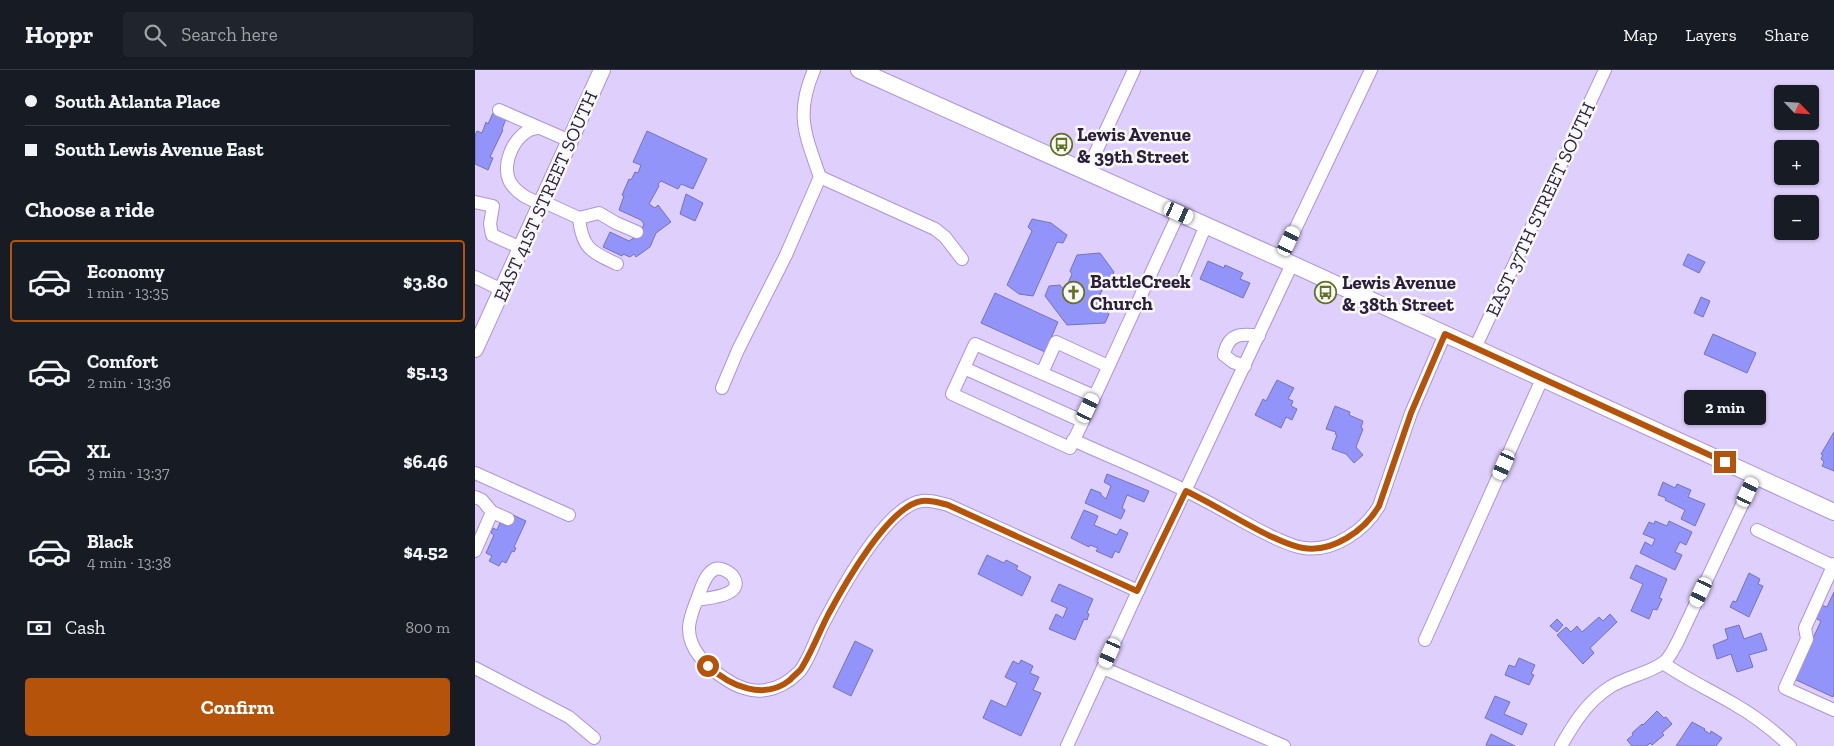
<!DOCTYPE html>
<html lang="en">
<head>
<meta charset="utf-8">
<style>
	body { margin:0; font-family:"Zilla Slab",serif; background:#20242c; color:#f1f3f6; height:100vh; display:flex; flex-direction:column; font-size:19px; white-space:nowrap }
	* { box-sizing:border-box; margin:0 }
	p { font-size:16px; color:#9ea1a6 }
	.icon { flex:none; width:28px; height:28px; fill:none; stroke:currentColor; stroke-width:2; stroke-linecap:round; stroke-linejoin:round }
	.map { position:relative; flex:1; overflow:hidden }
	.drawer { display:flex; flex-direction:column; background:#171b24; width:475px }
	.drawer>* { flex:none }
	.banner { display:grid; align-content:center; height:110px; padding:0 25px; background:#171b24 }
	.needle { width:32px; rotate:115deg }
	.tools { position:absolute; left:1299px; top:15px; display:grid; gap:10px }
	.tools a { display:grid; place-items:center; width:45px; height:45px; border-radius:5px; background:#171b24; box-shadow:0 1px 4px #0004; font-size:25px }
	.end { position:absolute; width:22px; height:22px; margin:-11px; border:6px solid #b45309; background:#fff; box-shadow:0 0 0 2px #fff }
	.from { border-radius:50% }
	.bubble { position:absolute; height:35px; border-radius:5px; background:#171b24; box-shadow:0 1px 4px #0004; font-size:16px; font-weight:700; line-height:35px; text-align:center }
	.car { position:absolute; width:15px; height:30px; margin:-15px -8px; border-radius:6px; box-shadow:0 0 4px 1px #0007; background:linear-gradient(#fff 24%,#345 0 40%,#fff 0 76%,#345 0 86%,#fff 0) }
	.banner b { display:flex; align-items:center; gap:18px; height:48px; font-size:19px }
	.banner b+b { border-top:1px solid #363941 }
	.banner i { width:12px; height:12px; background:#f1f3f6 }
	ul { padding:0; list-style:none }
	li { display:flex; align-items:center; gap:15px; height:82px; margin:0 10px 8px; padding:0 15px; border:2px solid transparent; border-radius:5px }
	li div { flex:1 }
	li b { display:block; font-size:19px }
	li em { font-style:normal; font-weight:700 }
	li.current { border-color:#b45309 }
	li>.icon { width:45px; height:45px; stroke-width:1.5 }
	h2 { padding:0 25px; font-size:22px; line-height:60px }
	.pay { display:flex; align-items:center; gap:12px; height:55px; padding:0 25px; font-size:19px }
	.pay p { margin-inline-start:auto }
	.cta { display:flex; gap:10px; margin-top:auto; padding:10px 25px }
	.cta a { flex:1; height:58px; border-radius:5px; background:#b45309; color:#fff; font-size:20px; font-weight:700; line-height:58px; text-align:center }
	header { display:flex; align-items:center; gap:30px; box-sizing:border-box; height:70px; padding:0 25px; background:#171b24; border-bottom:1px solid #363941 }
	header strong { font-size:24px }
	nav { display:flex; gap:28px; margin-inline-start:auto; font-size:18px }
	.search { width:350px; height:45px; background:#20242c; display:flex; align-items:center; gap:12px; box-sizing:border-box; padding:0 18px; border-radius:5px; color:#9ea1a6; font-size:19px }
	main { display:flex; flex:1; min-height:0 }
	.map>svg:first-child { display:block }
	.building { fill:#9394fa; stroke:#7274bb }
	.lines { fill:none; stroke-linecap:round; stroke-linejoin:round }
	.minor-casing { stroke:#ae93db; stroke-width:14 }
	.major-casing { stroke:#ae93db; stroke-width:18 }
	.minor { stroke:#fff; stroke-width:12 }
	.major { stroke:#fff; stroke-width:16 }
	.route { stroke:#b45309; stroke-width:6 }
	.labels { text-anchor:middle; stroke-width:5; stroke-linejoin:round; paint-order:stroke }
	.poi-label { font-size:19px; font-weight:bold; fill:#2a1e3b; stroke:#f9f9f9; text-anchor:start }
	.street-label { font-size:19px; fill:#2a1e3b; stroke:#f9f9f9 }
</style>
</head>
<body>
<header>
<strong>Hoppr</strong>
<div class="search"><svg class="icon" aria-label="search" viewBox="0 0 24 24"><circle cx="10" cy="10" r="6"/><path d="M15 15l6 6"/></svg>Search here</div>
<nav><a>Map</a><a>Layers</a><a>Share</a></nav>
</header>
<main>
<section class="drawer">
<div class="banner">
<b><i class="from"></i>South Atlanta Place</b>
<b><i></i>South Lewis Avenue East</b>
</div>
<h2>Choose a ride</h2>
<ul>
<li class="current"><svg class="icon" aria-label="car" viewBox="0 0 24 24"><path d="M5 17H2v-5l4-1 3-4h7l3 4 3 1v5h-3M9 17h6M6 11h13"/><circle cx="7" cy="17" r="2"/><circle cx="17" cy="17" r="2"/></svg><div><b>Economy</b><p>1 min · 13:35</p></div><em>$3.80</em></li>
<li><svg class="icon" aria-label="car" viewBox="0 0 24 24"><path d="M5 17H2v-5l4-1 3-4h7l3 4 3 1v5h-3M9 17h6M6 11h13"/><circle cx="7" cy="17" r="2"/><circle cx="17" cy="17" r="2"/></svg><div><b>Comfort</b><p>2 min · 13:36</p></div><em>$5.13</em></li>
<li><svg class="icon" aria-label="car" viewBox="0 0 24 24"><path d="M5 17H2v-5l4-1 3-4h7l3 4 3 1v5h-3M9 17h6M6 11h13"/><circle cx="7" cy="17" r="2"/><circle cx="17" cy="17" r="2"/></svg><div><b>XL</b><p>3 min · 13:37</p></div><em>$6.46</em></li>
<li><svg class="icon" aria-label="car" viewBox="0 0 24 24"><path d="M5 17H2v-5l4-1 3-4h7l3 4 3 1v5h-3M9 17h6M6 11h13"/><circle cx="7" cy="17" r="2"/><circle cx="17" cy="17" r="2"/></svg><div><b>Black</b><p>4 min · 13:38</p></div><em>$4.52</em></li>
</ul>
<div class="pay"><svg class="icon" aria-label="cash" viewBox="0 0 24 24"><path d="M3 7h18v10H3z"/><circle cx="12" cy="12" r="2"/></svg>Cash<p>800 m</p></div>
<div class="cta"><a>Confirm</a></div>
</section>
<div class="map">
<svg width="1359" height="676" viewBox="0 0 1359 676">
	<rect width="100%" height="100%" fill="#dfcffc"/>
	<!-- building -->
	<g class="building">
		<path d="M18,43L31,49L27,59L28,60L15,87L18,88L13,100L0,94V65L2,61L7,63L11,52L13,54Z"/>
		<path d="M172,61L232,89L218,119L206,114L203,119L186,111L183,114L184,116L174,134L180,138L183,135L196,152L181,163L175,177L161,187L159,184L155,187L148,184L147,186L128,177L135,162L154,171L165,164L169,154L166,150L144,140L149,126L147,125L154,109L156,110L160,102L163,103L166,95L158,92Z"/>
		<path d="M211,124L228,133L220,151L205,144Z"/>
		<path d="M557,149L576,153L592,165L588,173L582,172L558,226L544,224L532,215L557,161L553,157Z"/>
		<path d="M625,183L639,202L632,217L628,218L622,232L624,235H628L634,244L630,253L592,255L570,226L574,216L585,215L587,218H591L597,204L595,201L602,185Z"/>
		<path d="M1213,184L1230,192L1224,203L1208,195Z"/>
		<path d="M733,191L749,198L750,195L768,203L765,209L775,213L768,228L725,209Z"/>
		<path d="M520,223L583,252L570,282L506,253Z"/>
		<path d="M1226,227L1235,231L1228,247L1219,243Z"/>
		<path d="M1238,264L1281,283L1272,303L1229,284Z"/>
		<path d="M802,310L819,318L813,329L818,331L816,336L822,339L817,350L811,347L806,358L780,345L788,329L791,331Z"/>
		<path d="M860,336L875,342L874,345L888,351L886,358L888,359L881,377L888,385L879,393L871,384L857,379L862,365L860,364L861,362L851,359Z"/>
		<path d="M1359,362V401L1347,396L1349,392L1346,389L1348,385L1346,384Z"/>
		<path d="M632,404L674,421L669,432L652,425L647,438L650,440L646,449L610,433L616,419L626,423V425L631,429L636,416L629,412Z"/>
		<path d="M1188,412L1200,418L1202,414L1216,420L1213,427L1230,434L1220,456L1206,449L1210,440L1190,430L1191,428L1183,425Z"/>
		<path d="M609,440L623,446L619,455L642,465L645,459L653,463L644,483L640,481L637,488L621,481L623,478L615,475L614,477L596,468Z"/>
		<path d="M38,445L51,451L39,477L41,478L39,482L37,481L31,493L27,491L24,496L14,491L17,486L11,483L19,465L16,463L18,458L22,460L25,453L32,456Z"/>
		<path d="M1180,451L1192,456L1194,451L1217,462L1211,475L1205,472L1200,482L1207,485L1200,500L1165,483L1170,472L1177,476L1180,469L1168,464L1174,452L1179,454Z"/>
		<path d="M512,485L529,493L531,490L543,496L541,499L556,507L547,526L503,504Z"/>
		<path d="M1161,495L1192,509L1184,528L1187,529L1182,540L1178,539L1174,549L1156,541L1168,514L1155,508Z"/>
		<path d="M1274,503L1285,509L1283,514L1288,516L1274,547L1255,537L1258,531L1261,532Z"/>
		<path d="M584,514L618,529L612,543L614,544L612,550L609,549L600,570L574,559L581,544L588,548L592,538L576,531Z"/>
		<path d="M1359,522V624L1358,627L1319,609L1346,551L1340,548L1346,535L1352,537Z"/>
		<path d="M1135,544L1142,552L1115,578L1119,583L1108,594L1082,565L1091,557L1096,562L1102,556L1107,562L1124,547L1128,551Z"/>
		<path d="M1082,549L1088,555L1082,562L1075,556Z"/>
		<path d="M1264,555L1269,569L1286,563L1292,580L1274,585L1278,597L1262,602L1256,584L1242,589L1238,575L1253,569L1250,559Z"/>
		<path d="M380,571L398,580L376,626L358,617Z"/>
		<path d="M1044,588L1060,595L1056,604L1059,605L1054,615L1030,605L1034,595L1040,597Z"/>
		<path d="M546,590L558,596L555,603L564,607L558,620L566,623L546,666L508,648L516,630L531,637L542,613L530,607L538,591L544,594Z"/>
		<path d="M1020,626L1035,632L1029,644L1052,654L1047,665L1010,648Z"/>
		<path d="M1182,641L1189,648L1191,647L1197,654L1187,663L1189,665L1177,675L1175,673L1172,676H1157L1152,670L1158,665L1157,663L1167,654L1168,655Z"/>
		<path d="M1217,652L1230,659L1229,660L1235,664L1236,661L1247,668L1241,676H1201Z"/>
		<path d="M1016,664L1040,676H1012L1011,675Z"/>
	</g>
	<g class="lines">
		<defs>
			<g id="minor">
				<path d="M24,40L95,71"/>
				<path d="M63,58C41,59 25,94 35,112C42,124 54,129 66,134"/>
				<path d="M612,101L659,0"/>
				<path d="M345,107L460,159L470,167L487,189"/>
				<path d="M67,131L104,148L124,143L141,153L162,162"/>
				<path d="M0,132L18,136L15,154L17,165L46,178"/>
				<path d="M104,148C107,178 116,182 142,194"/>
				<path d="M806,189L896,0"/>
				<path d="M0,207L27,220"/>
				<path d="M708,209L731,155"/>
				<path d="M1000,278L1130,0"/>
				<path d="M770,296L758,292L749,285C753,264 765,263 784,266"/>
				<path d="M489,298L607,351"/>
				<path d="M567,303L581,272L633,296"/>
				<path d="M247,318L263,280L311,185L345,107C330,64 320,44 339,0"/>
				<path d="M619,326L500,274L477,324L595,378C633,301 667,221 704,143"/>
				<path d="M598,370C640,389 683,406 723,427C749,440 774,456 800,468C809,472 819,477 829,478C859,482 890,460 904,436L936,343L970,264"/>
				<path d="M0,403L94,445"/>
				<path d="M0,427L7,430L17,442L33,449"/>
				<path d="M1282,460L1358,496"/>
				<path d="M0,481L17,442"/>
				<path d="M1359,494L1330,558L1332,569L1310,618L1359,640"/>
				<path d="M222,530C232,528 273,526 257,505C253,501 245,497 240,499C231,503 227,516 224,524C220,535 215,545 214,557C213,579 232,597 249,608C260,616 277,623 291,620C304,618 315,611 324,602C333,592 340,571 346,558C362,527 411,435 447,431C456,430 465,433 473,435L663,521"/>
				<path d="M950,570L1067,309"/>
				<path d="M1188,593C1211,609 1235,620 1259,634C1280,646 1298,660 1315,676"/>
				<path d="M0,598L94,647L119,668"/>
				<path d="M628,598L809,676"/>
				<path d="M592,676L663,521L817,194"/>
				<path d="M1086,676C1099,653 1112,632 1135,617C1151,607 1172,604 1188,593C1195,588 1199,578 1203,571L1281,405"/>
			</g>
			<g id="major">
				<path d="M384,0L806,189L1359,442"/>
				<path d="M0,279L127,0"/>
			</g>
		</defs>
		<!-- minor casing -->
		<use href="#minor" class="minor-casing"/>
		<!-- major casing -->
		<use href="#major" class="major-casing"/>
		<!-- minor -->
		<use href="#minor" class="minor"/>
		<!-- major -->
		<use href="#major" class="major"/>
	</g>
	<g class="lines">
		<!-- route -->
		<path class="route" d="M233,596C255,616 289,631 315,610C318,606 323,603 326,599C336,583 344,563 353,545C368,517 414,435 447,431C456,430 465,433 473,435L662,521L711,421C740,435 766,452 795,466C806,471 816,476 828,478C858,483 890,460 904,436L936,343L970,264L1250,392"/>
	</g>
	<!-- icons -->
	<defs>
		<symbol id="bus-ring" viewBox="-11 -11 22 22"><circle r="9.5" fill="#f9f9f9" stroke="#617322" stroke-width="1.5"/><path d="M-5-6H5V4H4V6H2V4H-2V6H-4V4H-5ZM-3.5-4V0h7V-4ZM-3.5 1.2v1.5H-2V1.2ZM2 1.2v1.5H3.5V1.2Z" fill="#617322"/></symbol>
		<symbol id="church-ring" viewBox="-11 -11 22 22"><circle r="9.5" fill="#f9f9f9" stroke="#617322" stroke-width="1.5"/><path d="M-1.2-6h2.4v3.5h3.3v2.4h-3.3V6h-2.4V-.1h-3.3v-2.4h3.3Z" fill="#617322"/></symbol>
	</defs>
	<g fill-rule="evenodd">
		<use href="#bus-ring" x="574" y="62" width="25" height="25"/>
		<use href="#church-ring" x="586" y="210" width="25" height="25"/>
		<use href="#bus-ring" x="838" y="210" width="25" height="25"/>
	</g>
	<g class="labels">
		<!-- poi labels -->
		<g class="poi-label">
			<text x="602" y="71">Lewis Avenue<tspan x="602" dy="22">&amp; 39th Street</tspan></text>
			<text x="615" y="218">BattleCreek<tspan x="615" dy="22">Church</tspan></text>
			<text x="867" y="219">Lewis Avenue<tspan x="867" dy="22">&amp; 38th Street</tspan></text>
		</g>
		<!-- street labels -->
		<g class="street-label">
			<text transform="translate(70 126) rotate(-66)" y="7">EAST 41ST STREET SOUTH</text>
			<text transform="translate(1065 139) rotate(-65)" y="7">EAST 37TH STREET SOUTH</text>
		</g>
	</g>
</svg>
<div class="tools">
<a><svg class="needle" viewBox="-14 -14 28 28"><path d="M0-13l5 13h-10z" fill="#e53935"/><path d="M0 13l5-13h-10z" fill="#9ea1a6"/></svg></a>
<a>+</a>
<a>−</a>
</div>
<i class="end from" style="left:233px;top:596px"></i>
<i class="end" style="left:1250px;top:392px"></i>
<div class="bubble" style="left:1209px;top:320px;width:82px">2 min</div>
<i class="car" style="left:704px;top:143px;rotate:114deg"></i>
<i class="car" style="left:814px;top:171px;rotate:25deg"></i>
<i class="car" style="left:613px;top:338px;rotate:25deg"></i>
<i class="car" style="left:1029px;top:395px;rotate:204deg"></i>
<i class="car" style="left:1273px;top:422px;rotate:25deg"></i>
<i class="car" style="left:1226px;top:522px;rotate:205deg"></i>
<i class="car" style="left:635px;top:583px;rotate:204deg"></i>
</div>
</main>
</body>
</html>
